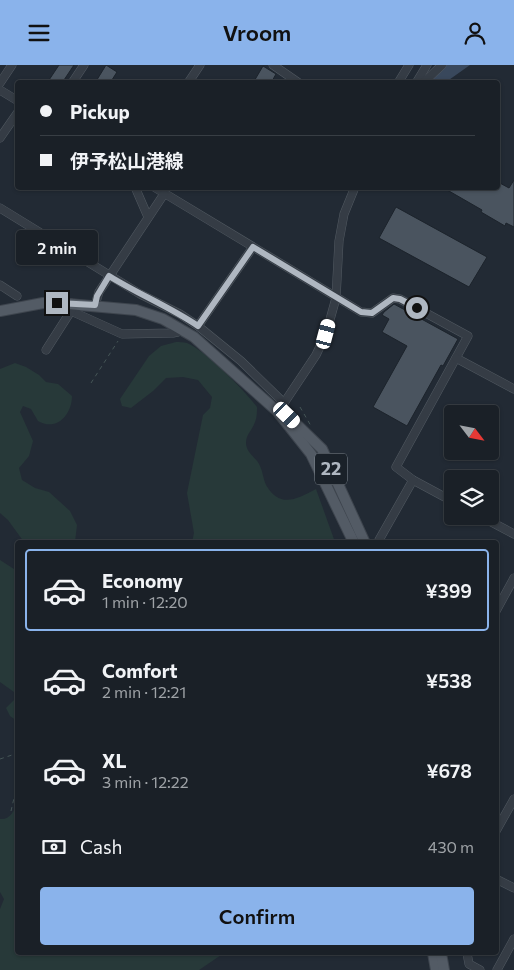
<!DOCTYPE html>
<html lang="en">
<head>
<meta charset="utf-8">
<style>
	body { margin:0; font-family:Commissioner,"Noto Sans JP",sans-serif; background:#272d33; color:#f1f3f6; height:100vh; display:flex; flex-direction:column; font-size:19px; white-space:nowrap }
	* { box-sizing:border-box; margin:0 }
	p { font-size:16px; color:#9fa3a7 }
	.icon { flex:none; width:28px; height:28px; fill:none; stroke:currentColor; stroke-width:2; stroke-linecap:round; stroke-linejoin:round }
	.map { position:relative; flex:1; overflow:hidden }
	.drawer { position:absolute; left:15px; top:475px; width:484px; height:415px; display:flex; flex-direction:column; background:#1a2027; border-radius:5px; box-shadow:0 1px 4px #0004,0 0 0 1px #383e44 }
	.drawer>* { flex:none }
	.guide { position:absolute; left:15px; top:15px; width:485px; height:110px; border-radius:5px; box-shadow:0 1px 4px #0004,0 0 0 1px #383e44; display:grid; align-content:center; height:110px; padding:0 25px; background:#1a2027 }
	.needle { width:32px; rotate:122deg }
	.buttons { position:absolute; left:444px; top:340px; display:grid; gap:10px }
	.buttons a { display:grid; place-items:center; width:55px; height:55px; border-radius:5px; background:#1a2027; box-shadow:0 1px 4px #0004,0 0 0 1px #383e44; font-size:25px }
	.end { position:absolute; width:22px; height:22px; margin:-11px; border:6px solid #afb7c1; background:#111; box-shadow:0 0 0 2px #111 }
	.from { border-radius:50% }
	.bubble { position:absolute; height:35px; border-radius:5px; background:#1a2027; box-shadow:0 1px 4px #0004,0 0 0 1px #383e44; font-size:16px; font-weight:600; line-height:35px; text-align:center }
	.car { position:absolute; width:15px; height:30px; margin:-15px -8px; border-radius:6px; box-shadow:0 0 4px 1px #0007; background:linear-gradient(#fff 24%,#345 0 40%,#fff 0 76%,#345 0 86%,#fff 0) }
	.guide b { display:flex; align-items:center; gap:18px; height:48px; font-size:19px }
	.guide b+b { border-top:1px solid #383e44 }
	.guide i { width:12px; height:12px; background:#f1f3f6 }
	ul { padding:9px 0 0; list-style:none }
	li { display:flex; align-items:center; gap:15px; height:82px; margin:0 10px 8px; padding:0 15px; border:2px solid transparent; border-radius:5px }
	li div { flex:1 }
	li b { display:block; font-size:19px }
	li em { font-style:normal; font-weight:600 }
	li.active { border-color:#8ab3eb }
	li>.icon { width:45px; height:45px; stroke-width:1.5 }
	.pay { display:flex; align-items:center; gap:12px; height:55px; padding:0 25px; font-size:19px }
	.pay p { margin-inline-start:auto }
	.action { display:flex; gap:10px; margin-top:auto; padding:10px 25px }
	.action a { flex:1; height:58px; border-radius:5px; background:#8ab3eb; color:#111; font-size:20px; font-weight:600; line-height:58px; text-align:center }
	header { display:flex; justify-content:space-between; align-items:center; height:65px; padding:0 25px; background:#8ab3eb; color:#111; font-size:22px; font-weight:600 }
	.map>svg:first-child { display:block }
	.green { fill:#273939 }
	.water { fill:#39485c }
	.building { fill:#4a545f; stroke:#1c232b }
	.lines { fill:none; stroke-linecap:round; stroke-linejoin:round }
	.minor-casing { stroke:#525a62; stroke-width:9 }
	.major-casing { stroke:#3e454e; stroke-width:12 }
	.path { stroke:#455556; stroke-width:1; stroke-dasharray:4 4; stroke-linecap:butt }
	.minor { stroke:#353c45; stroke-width:8 }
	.major { stroke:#535b65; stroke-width:10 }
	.route { stroke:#afb7c1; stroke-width:6 }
	.labels { text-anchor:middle; stroke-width:4.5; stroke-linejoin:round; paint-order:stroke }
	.shield { fill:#1a2129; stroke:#828a93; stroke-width:1 }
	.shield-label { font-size:18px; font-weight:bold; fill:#afb7c1 }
</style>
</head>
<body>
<header><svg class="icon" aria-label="menu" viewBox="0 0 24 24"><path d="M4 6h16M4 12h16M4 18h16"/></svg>Vroom<svg class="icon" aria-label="person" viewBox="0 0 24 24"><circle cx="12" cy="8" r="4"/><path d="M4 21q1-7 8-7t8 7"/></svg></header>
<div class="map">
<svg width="514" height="905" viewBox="0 0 514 905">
	<rect width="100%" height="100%" fill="#222a34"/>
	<!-- green -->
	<g class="green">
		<path d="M176,277C179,277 184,277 187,278C205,285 245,326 257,342C257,346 257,353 255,357C252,366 246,369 246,378C246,388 257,393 260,401C263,407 263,414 266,420C280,444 297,434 316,424L335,477H192L194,468L187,428L203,350L210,343L212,332L198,315L183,312L166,313L153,326L131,343L122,341L120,334L149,291L161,281Z"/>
		<path d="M15,298L26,302L39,310L46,317L58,319L72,331C72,349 57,367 38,356L31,344L23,341L20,347L33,376L29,391L19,403L22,415L35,423L49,427L70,446L77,460L75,477H24L8,455L0,448V304Z"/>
		<path d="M0,495L17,506V656L10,651L6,643L14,635V627L0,617Z"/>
		<path d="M17,738L18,888H224L199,905H0V844L4,834L0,827V754C10,755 14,746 17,738Z"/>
	</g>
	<!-- water -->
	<path class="water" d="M446,0H470L446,17L429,18Z"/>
	<!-- building -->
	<g class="building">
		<path d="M59,0H74L62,18H47Z"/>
		<path d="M106,0L117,7L110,18H95Z"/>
		<path d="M263,1L276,9L271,18H253Z"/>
		<path d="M514,115V162L506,158L505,161L481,147L482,145L442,122H498V117L509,123Z"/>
		<path d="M396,142L487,192L469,222L379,173Z"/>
		<path d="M394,239L458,274L443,301L441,300L407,361L373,342L407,281L382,267L389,254L382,250L384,247Z"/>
	</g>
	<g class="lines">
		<defs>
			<g id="minor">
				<path d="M273,0L299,18"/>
				<path d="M0,18L12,0"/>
				<path d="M72,18L84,0"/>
				<path d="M188,18L200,0"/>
				<path d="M398,18L409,0"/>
				<path d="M416,18L427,0"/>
				<path d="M423,18L442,0"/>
				<path d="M0,25L18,36"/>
				<path d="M0,73L18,47"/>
				<path d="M135,122L148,152"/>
				<path d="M154,122L361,247L372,248L393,233L400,234L468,271L396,402L413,415L452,436"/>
				<path d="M0,143L140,229L180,249L198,261L241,296L284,338"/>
				<path d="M0,220L17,231"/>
				<path d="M71,238V246L122,269L173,268L178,267L182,264"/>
				<path d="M95,240L99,227L164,129"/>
				<path d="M198,261L253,182"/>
				<path d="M46,285L71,246"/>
				<path d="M456,293L514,324"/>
				<path d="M282,341L316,290L326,269L336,233L339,176L344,149L355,122"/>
				<path d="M480,451L514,469"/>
				<path d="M379,478V475L413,415"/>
				<path d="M496,546L514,513"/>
				<path d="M496,766L514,734"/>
				<path d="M496,814L514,823"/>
				<path d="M467,888L469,899L480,905"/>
				<path d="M497,905L514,874"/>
			</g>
			<g id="major">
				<path d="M0,246L43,238H57L136,245L163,254L194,272L277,346L311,389L354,478"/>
				<path d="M287,350L322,384L365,478"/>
				<path d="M433,888L436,905"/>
				<path d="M441,888L444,905"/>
			</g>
		</defs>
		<!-- minor casing -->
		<use href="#minor" class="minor-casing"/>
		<!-- major casing -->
		<use href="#major" class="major-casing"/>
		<!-- path -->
		<g class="path">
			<path d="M91,318L118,276"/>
			<path d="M300,342L311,361"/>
			<path d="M0,694L18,688"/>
			<path d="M11,746L18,716"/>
		</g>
		<!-- minor -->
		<use href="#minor" class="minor"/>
		<!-- major -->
		<use href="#major" class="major"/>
	</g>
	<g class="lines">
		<!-- route -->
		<path class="route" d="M57,238L95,240L97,231L109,211C138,229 170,242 198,261L253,182L361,247L372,248L393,233L400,234L417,243"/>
	</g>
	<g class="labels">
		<!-- shield labels -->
		<rect class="shield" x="315" y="388.5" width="32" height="31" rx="4"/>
		<g class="shield-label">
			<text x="331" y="410">22</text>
		</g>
	</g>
</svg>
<div class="buttons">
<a><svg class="needle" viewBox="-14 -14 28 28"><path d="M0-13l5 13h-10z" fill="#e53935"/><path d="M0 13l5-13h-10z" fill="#9fa3a7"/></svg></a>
<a><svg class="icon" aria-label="layers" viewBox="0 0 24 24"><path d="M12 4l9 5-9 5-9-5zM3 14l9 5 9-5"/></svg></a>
</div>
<i class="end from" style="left:417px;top:243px"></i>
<i class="end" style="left:57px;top:238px"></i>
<div class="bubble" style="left:16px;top:165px;width:82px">2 min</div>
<i class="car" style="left:326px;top:269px;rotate:15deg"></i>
<i class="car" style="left:287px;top:350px;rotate:134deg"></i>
<div class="guide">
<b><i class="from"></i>Pickup</b>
<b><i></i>伊予松山港線</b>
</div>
<section class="drawer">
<ul>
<li class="active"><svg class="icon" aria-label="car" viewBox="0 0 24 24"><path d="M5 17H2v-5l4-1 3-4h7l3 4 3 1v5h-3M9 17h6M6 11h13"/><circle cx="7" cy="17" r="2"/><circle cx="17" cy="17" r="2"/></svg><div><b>Economy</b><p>1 min · 12:20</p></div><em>¥399</em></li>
<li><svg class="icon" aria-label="car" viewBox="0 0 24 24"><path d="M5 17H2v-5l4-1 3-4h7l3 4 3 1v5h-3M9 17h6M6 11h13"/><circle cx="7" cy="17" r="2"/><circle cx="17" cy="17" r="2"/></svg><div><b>Comfort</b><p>2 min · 12:21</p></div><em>¥538</em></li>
<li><svg class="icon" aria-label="car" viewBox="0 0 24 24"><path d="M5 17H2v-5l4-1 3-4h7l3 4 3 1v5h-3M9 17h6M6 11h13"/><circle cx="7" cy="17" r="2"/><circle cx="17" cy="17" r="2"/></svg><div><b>XL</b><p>3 min · 12:22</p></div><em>¥678</em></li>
</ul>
<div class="pay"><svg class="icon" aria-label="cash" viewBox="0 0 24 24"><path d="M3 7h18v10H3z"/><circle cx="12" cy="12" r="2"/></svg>Cash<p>430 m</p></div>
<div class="action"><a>Confirm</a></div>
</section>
</div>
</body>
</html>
